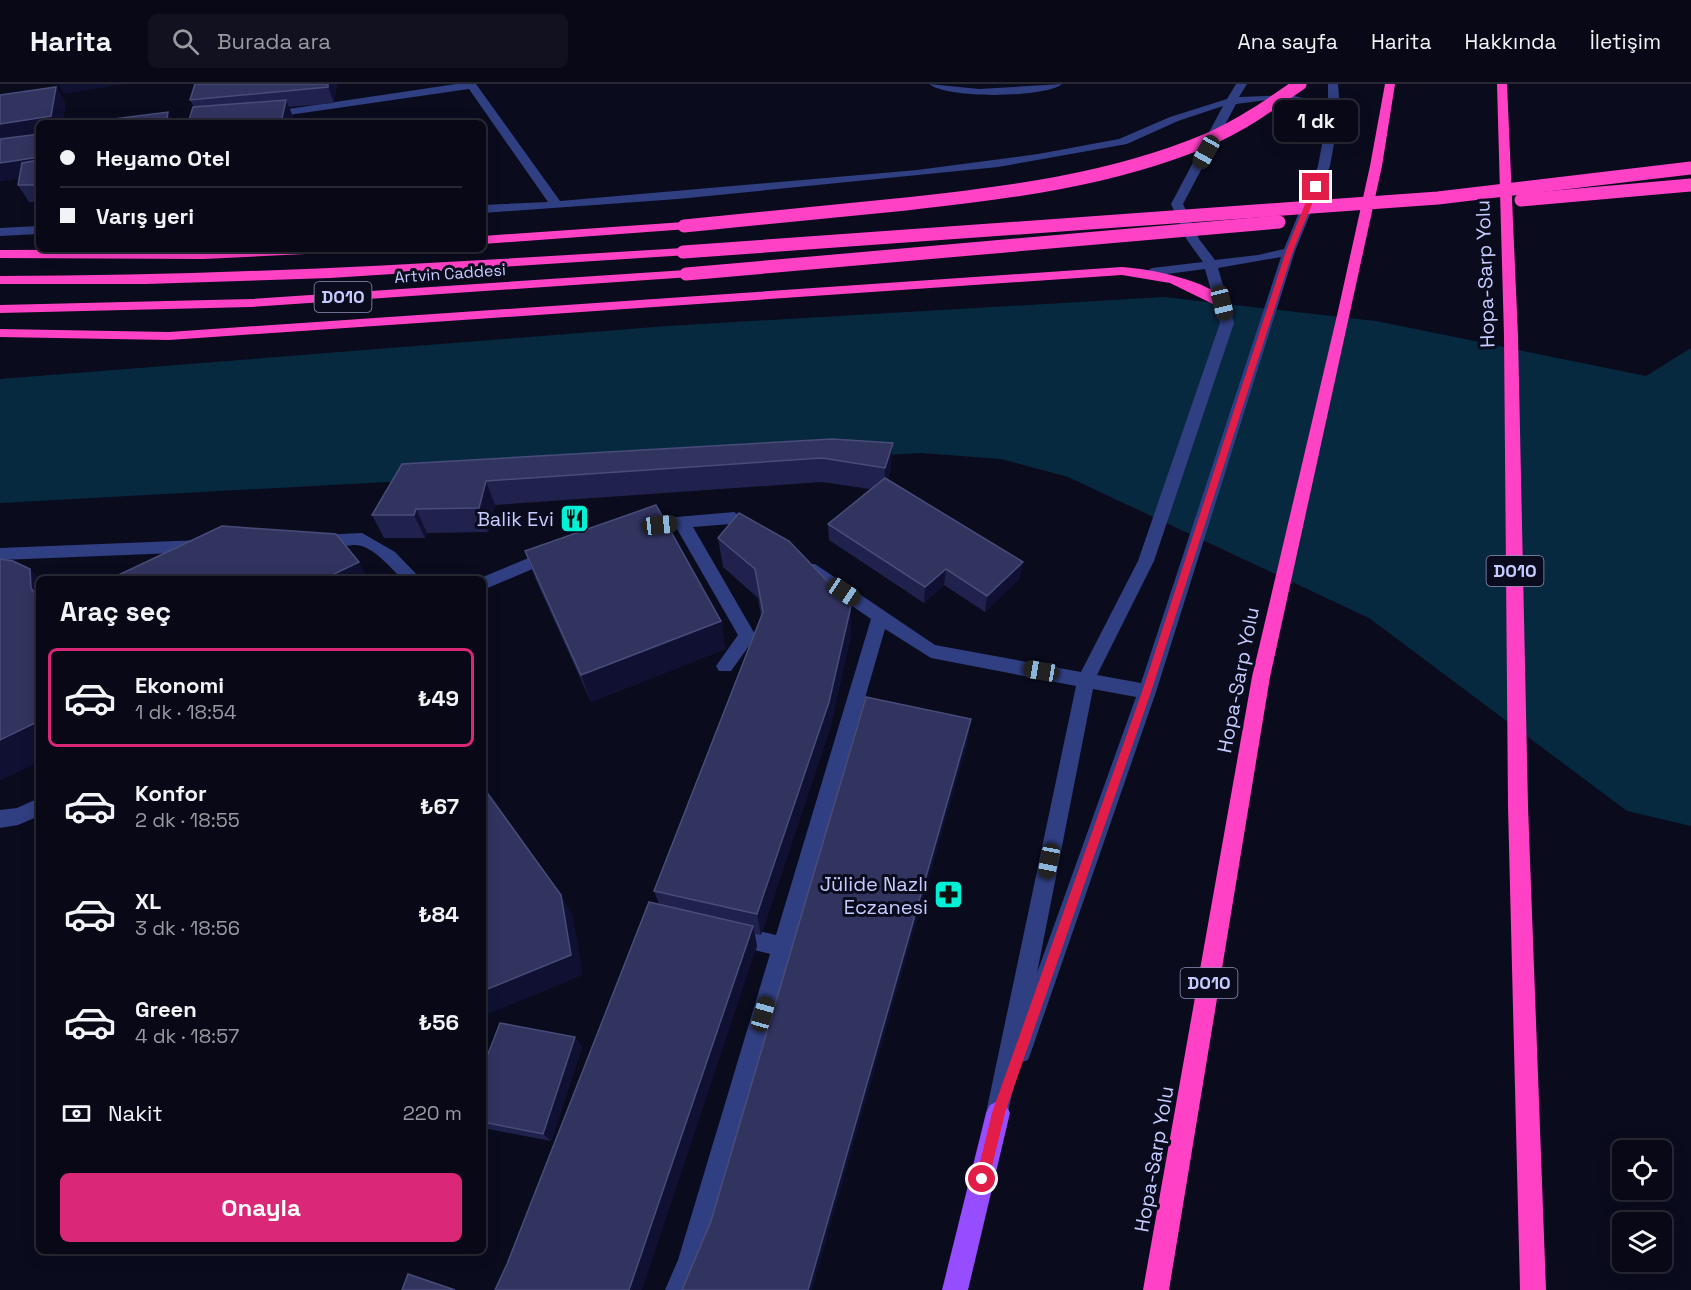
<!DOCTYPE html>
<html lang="tr">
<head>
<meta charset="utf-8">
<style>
	body { margin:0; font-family:"Space Grotesk",sans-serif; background:#11111f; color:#f1f3f6; height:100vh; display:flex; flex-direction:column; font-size:22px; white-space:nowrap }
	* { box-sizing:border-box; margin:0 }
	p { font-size:20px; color:#989aa1 }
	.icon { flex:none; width:33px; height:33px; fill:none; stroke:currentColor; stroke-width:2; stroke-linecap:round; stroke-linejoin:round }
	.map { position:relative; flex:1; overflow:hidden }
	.details { position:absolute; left:36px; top:492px; width:450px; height:678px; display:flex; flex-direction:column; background:#080816; border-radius:9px; box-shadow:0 3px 15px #0003,0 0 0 2px #292935 }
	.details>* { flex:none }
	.banner { position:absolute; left:36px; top:36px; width:450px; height:132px; border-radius:9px; box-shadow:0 3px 15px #0003,0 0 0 2px #292935; display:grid; align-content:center; height:132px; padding:0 24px; background:#080816 }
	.controls { position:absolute; left:1612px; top:1056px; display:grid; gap:12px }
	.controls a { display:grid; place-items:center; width:60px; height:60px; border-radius:9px; background:#080816; box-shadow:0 3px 15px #0003,0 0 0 2px #292935; font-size:30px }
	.end { position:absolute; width:27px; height:27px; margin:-14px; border:8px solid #e11d48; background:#fff; box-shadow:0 0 0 3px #fff }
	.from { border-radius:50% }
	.bubble { position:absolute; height:42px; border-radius:9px; background:#080816; box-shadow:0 3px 15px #0003,0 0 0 2px #292935; font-size:20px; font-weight:700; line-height:42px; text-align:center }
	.car { position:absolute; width:18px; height:36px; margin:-18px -9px; border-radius:8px; box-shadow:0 0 4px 2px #0007; background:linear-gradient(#222 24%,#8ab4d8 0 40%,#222 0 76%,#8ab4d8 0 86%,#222 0) }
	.banner b { display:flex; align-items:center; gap:21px; height:57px; font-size:22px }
	.banner b+b { border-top:2px solid #292935 }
	.banner i { width:15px; height:15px; background:#f1f3f6 }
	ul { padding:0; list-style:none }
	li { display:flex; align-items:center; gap:18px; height:99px; margin:0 12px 9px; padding:0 12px; border:3px solid transparent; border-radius:9px }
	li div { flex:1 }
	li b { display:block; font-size:22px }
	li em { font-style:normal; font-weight:700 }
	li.current { border-color:#db2777 }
	li>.icon { width:54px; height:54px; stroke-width:1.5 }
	h2 { padding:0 24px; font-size:27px; line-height:72px }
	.pay { display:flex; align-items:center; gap:15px; height:66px; padding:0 24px; font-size:22px }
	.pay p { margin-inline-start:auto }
	.button { display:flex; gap:12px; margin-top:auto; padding:12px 24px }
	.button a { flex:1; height:69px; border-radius:9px; background:#db2777; color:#fff; font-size:24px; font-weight:700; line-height:69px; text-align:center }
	header { display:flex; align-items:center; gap:36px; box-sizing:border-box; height:84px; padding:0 30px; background:#080816; border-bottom:2px solid #292935 }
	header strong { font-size:28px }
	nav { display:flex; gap:33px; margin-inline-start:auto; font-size:21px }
	.search { width:420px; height:54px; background:#11111f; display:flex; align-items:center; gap:15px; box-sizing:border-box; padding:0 21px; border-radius:9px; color:#989aa1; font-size:22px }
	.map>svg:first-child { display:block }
	.water { fill:#062940 }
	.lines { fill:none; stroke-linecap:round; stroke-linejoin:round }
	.minor { fill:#303f81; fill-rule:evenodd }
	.major { fill:#964dff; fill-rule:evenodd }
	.highway { fill:#ff41c6; fill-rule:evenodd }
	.highway-bridge { stroke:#ff41c6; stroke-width:13 }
	.wall { fill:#20224d }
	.shaded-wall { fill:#101132 }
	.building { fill:#323460; stroke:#494c79; stroke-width:1.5 }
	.route { fill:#e11d48 }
	.labels { text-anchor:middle; stroke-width:6; stroke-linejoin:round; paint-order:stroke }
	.far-street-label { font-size:16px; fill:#c6ccff; stroke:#0a0b1d }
	.shield { fill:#0a0b1d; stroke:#8e92bb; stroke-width:1.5 }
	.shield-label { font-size:18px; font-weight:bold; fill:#c6ccff }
	.street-label { font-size:20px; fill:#c6ccff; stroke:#0a0b1d }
	.poi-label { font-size:20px; fill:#c6ccff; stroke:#0a0b1d; text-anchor:end }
</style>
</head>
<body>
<header>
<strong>Harita</strong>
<div class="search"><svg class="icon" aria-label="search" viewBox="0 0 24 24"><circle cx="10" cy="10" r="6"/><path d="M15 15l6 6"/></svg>Burada ara</div>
<nav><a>Ana sayfa</a><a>Harita</a><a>Hakkında</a><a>İletişim</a></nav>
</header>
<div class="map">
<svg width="1691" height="1206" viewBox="0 0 1691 1206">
	<rect width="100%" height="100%" fill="#0a0b1d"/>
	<!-- water -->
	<path class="water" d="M1164,213L1376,237L1646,292L1691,264V742L1627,727L1369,534L1068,393L1001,375L921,369L0,419V295L667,242Z"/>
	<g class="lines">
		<!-- minor -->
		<g class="minor">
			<path d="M456,0H476L560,117L917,86L1038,70L1119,55L1170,33L1227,15L1236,0H1247L1239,13L1290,11L1328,20V0H1338L1340,26L1330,82L1295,167L1156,608L1031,968L1028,976L1019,979L1006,1037L998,1041L990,1037L986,1029L1076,602L931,574L885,545L702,1176L691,1206H665L678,1176L770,870L725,858L722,851L725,844L732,841L776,851L871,535L803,488L801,484L803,480H815L935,561L1081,588L1138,477L1220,239L1205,185L1152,192L1145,188L1152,184L1203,178L1187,156L1171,120L1223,22L1178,37L1127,60L998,83L678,115L483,129V121L548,118L469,5L268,34L262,31L268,28ZM1267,16L1290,17L1328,28L1318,82L1284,165L1258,171L1215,176L1199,155L1183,120L1236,20ZM1281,173L1141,599L1097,591L1154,477L1234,239L1218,184ZM1093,605L1136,613L1037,889Z"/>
			<path d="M929,0L979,5L1062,0C1045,14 947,15 929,0Z"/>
			<path d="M39,142V150L0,152V144Z"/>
			<path d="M734,428L760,443L762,447L760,451H748L731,440L693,443L756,552L731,587H719L716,582L738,551L677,445L642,448L634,442L642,436Z"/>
			<path d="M362,449L395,468L421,495H402C391,484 373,462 356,461C344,461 317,469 310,457L318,451Z"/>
			<path d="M201,456L209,462L201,468L0,476V464Z"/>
			<path d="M550,465L556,467L558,471L556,475L483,506V495H478Z"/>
			<path d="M39,714V732L18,741L0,744V726L17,724Z"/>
		</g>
		<!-- major -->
		<path class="major" d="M998,1017L1006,1021L1010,1029L968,1206H942L986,1029L990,1021Z"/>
		<!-- highway -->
		<g class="highway">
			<path d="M1385,0H1395L1382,82L1270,593L1169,1206H1143L1252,593L1338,227L1370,82Z"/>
			<path d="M1497,0H1507L1518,252L1528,722L1546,1206H1520L1508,722L1504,252Z"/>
			<path d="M684,138L690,142L688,145L483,160V152Z"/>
			<path d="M683,164L689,168L688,171L330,194L146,200H0V192C229,192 455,178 683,164Z"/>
			<path d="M248,165H332L326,169L204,175L0,174V166Z"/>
			<path d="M1122,183C1151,185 1209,196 1229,219L1222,223L1217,222L1170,199L1122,191L169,256L0,253V245L169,248Z"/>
			<path d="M686,186L693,190L691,193L251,223L0,229V221L251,215Z"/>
		</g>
		<!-- highway-bridge -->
		<g class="highway-bridge">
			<path d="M1521,116L1691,101"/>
			<path d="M684,142C758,134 832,127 906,120C1007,109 1112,96 1207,56C1240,42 1270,21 1300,0"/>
			<path d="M683,168L1438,114L1691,84"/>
			<path d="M686,190L1279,138"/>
		</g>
	</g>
	<!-- wall -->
	<g class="wall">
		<path d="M337,0L334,19L289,23L293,33L292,39H188L194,23L190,16Z"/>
		<path d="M56,3L65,19L63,39H39V118H29L18,101L20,94L0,97V11Z"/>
		<path d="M832,355L891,383L888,395L1020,494L985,528L944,501L924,519L829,456L828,440L870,405L822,398L495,421L488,448L427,449L425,454H384L372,431L402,380Z"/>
		<path d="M718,454L851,522V550L830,644L761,851L755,850L757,862L507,1180L659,820L654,807L761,532L758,514L723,483Z"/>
		<path d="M525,467L721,537L725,565L591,618L536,496Z"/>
		<path d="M575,953L582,963L551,1057L483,1044V983Z"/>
	</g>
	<!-- shaded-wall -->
	<g class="shaded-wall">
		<path d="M58,0H123L64,10Z"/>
		<path d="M328,0H337L334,19L328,3Z"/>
		<path d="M56,3L65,19L63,39H39V52L0,58V40Z"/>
		<path d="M286,16L293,33L292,39H281Z"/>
		<path d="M168,28L174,39H166Z"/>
		<path d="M39,73V91L0,97V79Z"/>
		<path d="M893,359L891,383L884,408L885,384Z"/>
		<path d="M486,397L495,421L488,448L479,424Z"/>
		<path d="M416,425L427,449L425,454L414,431Z"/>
		<path d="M359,478L368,495H324Z"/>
		<path d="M1023,478L1020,494L985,528L987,512Z"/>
		<path d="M30,485L40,495L39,515L31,504Z"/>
		<path d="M946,485L944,501L924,519L925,503Z"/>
		<path d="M851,522V550L830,644L761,851L757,830Z"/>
		<path d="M721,537L725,565L591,618L581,591Z"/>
		<path d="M971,635L967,661L812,1206H808Z"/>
		<path d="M39,637V678L12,691L0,696V656Z"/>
		<path d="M561,811L573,832L583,891L483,932V907Z"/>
		<path d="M753,842L757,862L642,1206H629Z"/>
		<path d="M575,953L582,963L551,1057L543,1050Z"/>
	</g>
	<!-- building -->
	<g class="building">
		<path d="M195,0H328V3L190,16Z"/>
		<path d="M56,3L51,32L0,40V11Z"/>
		<path d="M286,16L281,39H188L193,23Z"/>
		<path d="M168,28L166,39H82Z"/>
		<path d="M39,50V73L0,79V55Z"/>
		<path d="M39,76V101H18L22,79Z"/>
		<path d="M832,355L893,359L885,384L822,374L486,397L479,424L416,425L414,431H372L402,380Z"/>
		<path d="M885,394L1023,478L987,512L946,485L925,503L828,440Z"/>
		<path d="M656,421L721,537L581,591L525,467Z"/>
		<path d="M739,429L789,457L851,522L829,618L757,830L654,807L763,528L755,485L718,454Z"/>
		<path d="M222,442L336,450L359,478L324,495H110Z"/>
		<path d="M0,475L13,477L30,485L31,504L39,515V637L0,656Z"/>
		<path d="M866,613L971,635L808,1206H682L711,1137Z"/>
		<path d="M483,703L561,811L571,871L483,907Z"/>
		<path d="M649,818L753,842L629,1206H495L507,1180Z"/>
		<path d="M500,939L575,953L543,1050L483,1038V983Z"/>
		<path d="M408,1190L455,1206H402Z"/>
	</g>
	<!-- route -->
	<path class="route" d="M1316,101L1319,103L1293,167L1151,608L1005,1029L989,1095L982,1102L976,1095L992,1029L1142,608L1286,167L1312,103Z"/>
	<!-- icons -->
	<defs>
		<symbol id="restaurant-square" viewBox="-11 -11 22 22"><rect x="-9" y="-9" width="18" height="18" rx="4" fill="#00f1d5" stroke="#0a0b1d"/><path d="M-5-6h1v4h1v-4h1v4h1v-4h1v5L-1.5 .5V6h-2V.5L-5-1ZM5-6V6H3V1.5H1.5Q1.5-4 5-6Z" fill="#111"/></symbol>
		<symbol id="pharmacy-square" viewBox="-11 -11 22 22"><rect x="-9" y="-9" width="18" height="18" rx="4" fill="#00f1d5" stroke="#0a0b1d"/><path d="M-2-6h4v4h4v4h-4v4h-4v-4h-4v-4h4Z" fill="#111"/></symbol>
	</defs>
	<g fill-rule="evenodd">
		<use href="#restaurant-square" x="558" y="418" width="33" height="33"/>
		<use href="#pharmacy-square" x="932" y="794" width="33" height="33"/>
	</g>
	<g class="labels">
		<!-- far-street labels -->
		<g class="far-street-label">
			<text transform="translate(450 189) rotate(-4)" y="6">Artvin Caddesi</text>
		</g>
		<!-- shield labels -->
		<g class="shield">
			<rect x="314.5" y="198" width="57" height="30" rx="4.5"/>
			<rect x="1486.5" y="472" width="57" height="30" rx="4.5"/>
			<rect x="1180.5" y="884" width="57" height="30" rx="4.5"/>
		</g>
		<g class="shield-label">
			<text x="343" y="219">D010</text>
			<text x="1515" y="493">D010</text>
			<text x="1209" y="905">D010</text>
		</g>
		<!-- street labels -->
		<g class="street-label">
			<text transform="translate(1485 190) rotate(-92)" y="7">Hopa-Sarp Yolu</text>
			<text transform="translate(1238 596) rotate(-79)" y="7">Hopa-Sarp Yolu</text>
			<text transform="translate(1154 1075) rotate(-80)" y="7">Hopa-Sarp Yolu</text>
		</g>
		<!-- poi labels -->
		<g class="poi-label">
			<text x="554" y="442">Balik Evi</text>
			<text x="928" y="807">Jülide Nazlı<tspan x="928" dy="23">Eczanesi</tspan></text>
		</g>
	</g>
</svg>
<div class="controls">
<a><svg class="icon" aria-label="locate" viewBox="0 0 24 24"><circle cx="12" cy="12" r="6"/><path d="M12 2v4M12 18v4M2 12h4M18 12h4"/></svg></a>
<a><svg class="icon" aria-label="layers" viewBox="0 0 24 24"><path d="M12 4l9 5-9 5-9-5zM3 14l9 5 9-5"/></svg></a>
</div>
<i class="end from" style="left:982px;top:1095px"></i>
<i class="end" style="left:1316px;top:103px"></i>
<div class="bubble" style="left:1274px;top:16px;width:84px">1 dk</div>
<i class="car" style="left:1206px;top:68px;rotate:209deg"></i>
<i class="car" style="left:1222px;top:219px;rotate:166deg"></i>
<i class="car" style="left:660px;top:441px;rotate:84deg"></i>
<i class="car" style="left:844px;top:508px;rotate:124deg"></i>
<i class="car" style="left:1041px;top:587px;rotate:280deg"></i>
<i class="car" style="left:1049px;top:777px;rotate:191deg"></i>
<i class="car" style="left:763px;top:930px;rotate:16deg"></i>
<div class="banner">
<b><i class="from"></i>Heyamo Otel</b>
<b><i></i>Varış yeri</b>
</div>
<section class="details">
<h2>Araç seç</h2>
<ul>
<li class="current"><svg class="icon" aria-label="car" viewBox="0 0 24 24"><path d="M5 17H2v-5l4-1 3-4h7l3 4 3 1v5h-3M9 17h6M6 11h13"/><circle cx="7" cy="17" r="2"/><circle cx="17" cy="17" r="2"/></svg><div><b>Ekonomi</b><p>1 dk · 18:54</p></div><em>₺49</em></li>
<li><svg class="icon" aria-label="car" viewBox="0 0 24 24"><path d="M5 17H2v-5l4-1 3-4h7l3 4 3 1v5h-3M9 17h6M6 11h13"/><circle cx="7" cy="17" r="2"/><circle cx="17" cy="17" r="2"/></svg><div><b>Konfor</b><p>2 dk · 18:55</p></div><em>₺67</em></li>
<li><svg class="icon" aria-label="car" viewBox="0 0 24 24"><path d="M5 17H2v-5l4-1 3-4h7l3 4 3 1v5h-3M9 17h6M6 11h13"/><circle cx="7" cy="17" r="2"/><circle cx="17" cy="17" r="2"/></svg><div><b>XL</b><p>3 dk · 18:56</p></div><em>₺84</em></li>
<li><svg class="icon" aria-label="car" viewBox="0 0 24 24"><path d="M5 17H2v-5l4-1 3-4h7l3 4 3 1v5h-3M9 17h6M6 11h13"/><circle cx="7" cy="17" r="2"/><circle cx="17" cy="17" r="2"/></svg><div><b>Green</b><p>4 dk · 18:57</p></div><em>₺56</em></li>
</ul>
<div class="pay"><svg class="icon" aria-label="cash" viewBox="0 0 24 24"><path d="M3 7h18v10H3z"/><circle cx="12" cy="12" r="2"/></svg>Nakit<p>220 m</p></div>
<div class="button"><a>Onayla</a></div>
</section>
</div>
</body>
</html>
